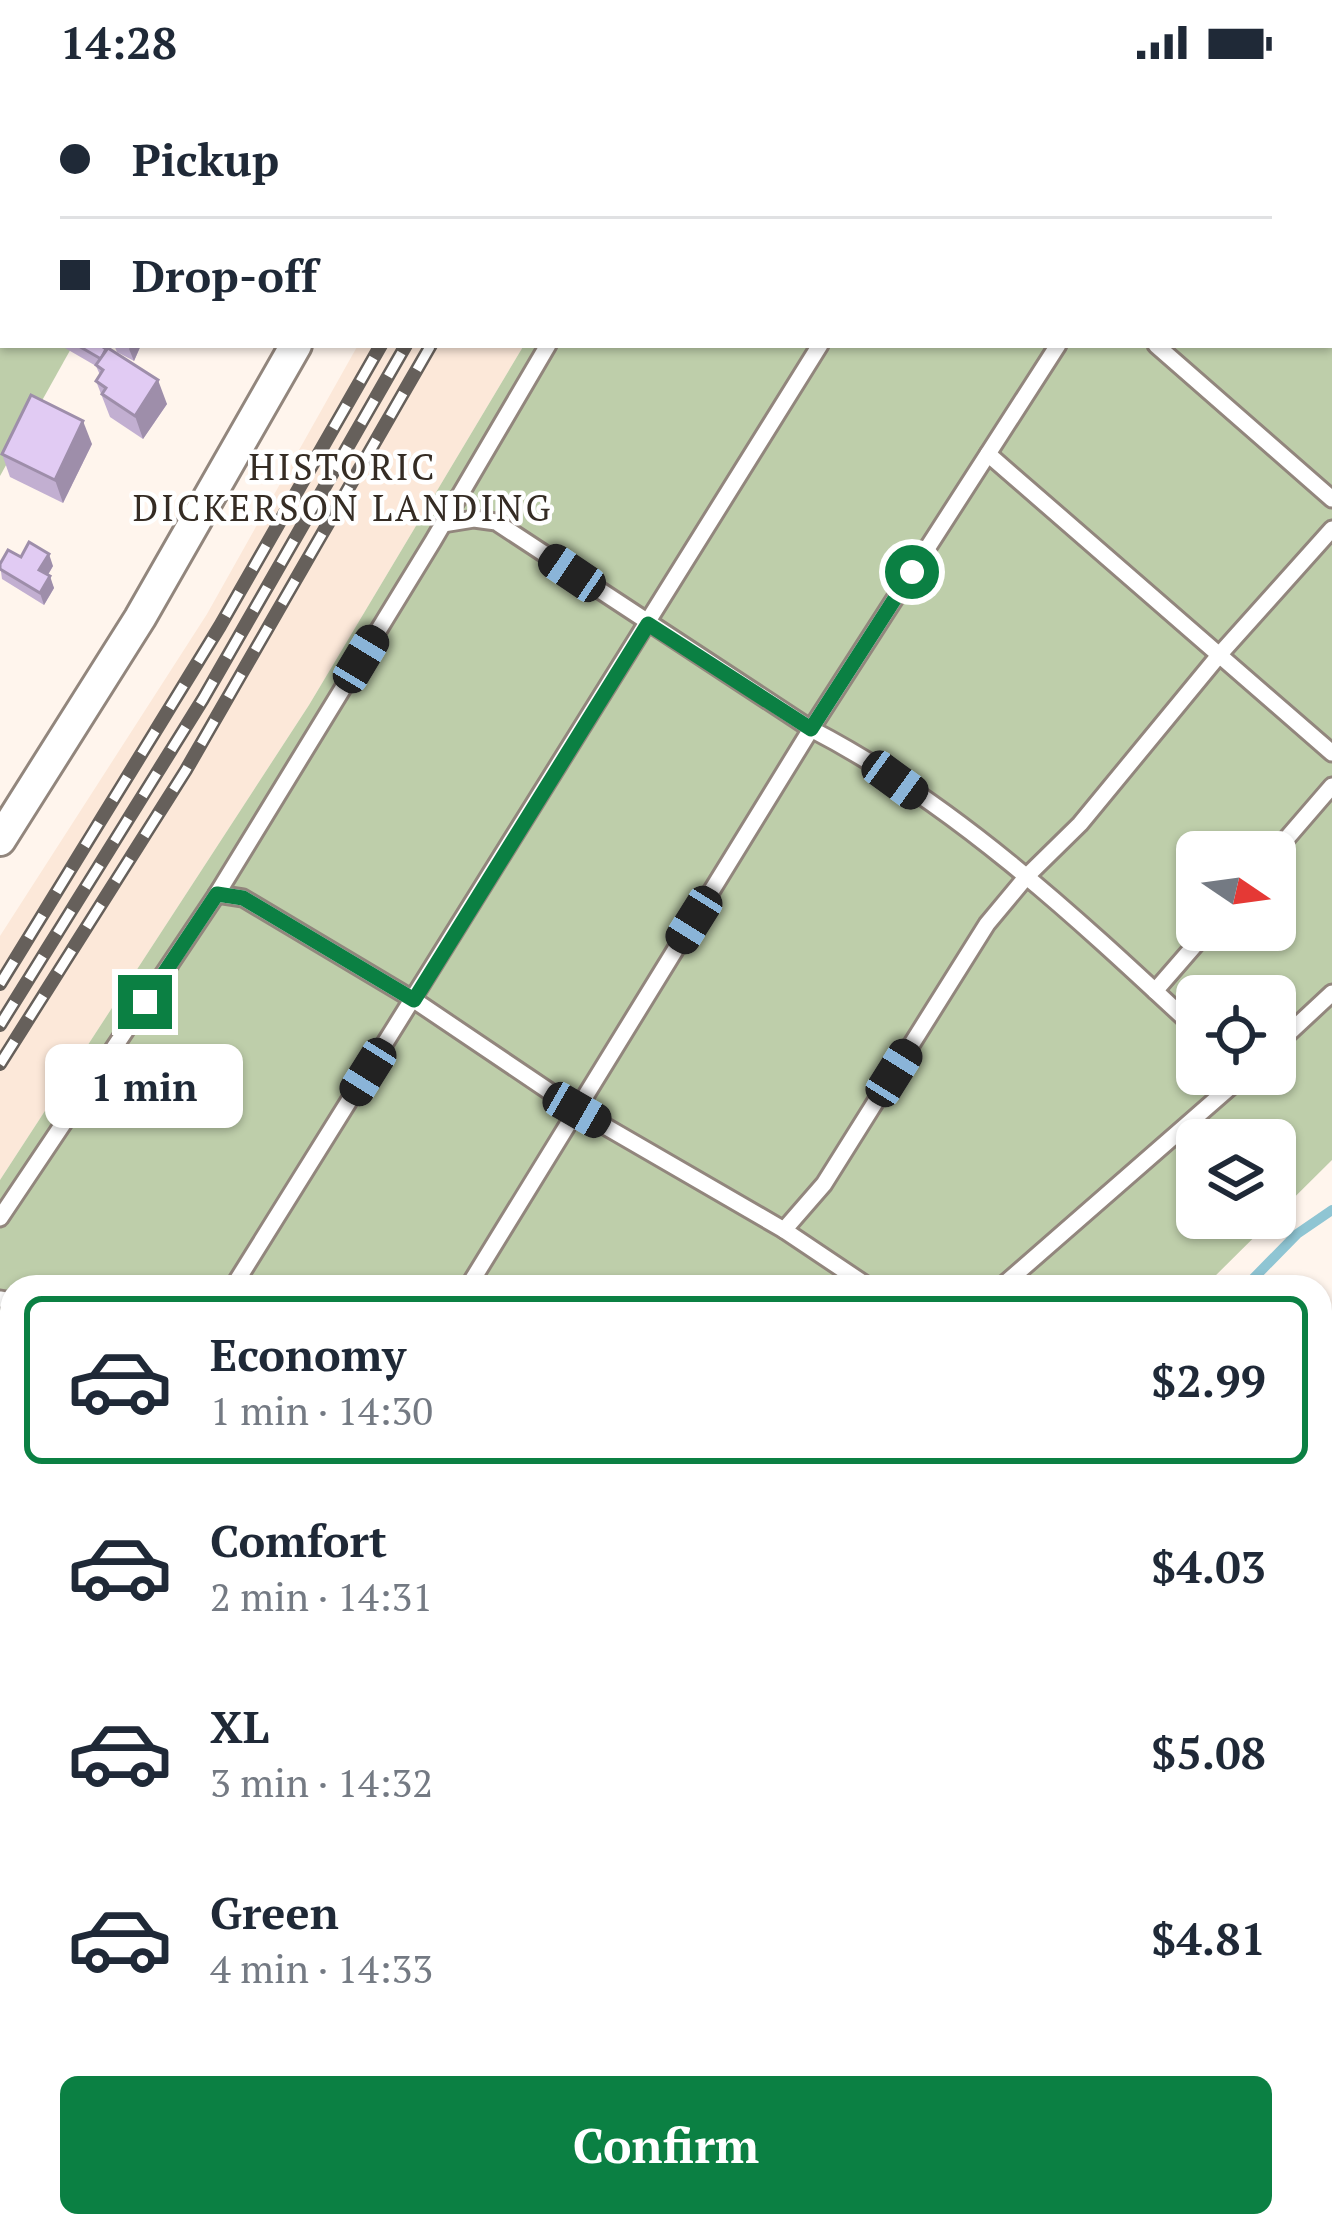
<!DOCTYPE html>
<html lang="en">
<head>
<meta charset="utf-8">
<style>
	body { margin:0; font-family:"PT Serif",serif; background:#f2f2f3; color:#1f2937; height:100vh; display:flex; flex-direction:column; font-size:45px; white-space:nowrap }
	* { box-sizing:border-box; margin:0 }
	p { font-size:39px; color:#747a83 }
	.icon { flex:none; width:66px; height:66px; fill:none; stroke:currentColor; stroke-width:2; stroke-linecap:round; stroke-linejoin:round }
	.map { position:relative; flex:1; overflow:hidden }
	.sheet { position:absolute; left:0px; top:1191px; width:1332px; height:963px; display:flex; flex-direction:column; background:#fff; border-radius:36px 36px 0 0; box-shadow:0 3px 9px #0004 }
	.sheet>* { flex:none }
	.banner { position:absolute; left:0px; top:0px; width:1332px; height:264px; box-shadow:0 3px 9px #0004; display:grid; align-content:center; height:264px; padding:0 60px; background:#fff }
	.needle { width:78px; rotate:103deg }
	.tools { position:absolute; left:1176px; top:747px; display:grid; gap:24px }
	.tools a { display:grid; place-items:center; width:120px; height:120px; border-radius:18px; background:#fff; box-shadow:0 3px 9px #0004; font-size:60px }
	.end { position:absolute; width:54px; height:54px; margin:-27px; border:15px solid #0b8043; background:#fff; box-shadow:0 0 0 6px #fff }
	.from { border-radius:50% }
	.bubble { position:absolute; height:84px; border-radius:18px; background:#fff; box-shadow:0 3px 9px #0004; font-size:39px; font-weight:600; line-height:84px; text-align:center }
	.car { position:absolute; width:36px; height:72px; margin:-36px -18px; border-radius:15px; box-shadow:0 0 9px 3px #0007; background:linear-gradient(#222 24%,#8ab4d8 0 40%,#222 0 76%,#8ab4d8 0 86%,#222 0) }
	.banner b { display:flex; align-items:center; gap:42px; height:114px; font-size:45px }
	.banner b+b { border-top:3px solid #e0e1e3 }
	.banner i { width:30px; height:30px; background:#1f2937 }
	ul { padding:21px 0 0; list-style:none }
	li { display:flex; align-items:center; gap:36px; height:168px; margin:0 24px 18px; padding:0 36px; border:6px solid transparent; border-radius:18px }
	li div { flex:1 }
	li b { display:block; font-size:45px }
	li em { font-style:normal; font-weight:600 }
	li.on { border-color:#0b8043 }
	li>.icon { width:108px; height:108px; stroke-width:1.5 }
	.action { display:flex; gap:24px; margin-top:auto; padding:24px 60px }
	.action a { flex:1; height:138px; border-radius:18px; background:#0b8043; color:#fff; font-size:48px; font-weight:600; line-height:138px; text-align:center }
	.status { display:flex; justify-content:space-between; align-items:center; height:84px; padding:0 60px; background:#fff; direction:ltr }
	.status svg { height:33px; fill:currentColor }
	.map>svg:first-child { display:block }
	.built { fill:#fce8d9 }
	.green { fill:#beceaa; fill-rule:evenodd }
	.water { fill:#8fc5d3 }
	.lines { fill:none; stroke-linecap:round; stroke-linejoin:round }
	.stream { stroke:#8fc5d3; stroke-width:10 }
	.service-casing { stroke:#92867d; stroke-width:21 }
	.minor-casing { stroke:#92867d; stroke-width:36 }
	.path { stroke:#b1a9a2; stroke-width:6; stroke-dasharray:12 6; stroke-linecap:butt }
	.service { stroke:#fff; stroke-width:15 }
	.minor { stroke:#fff; stroke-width:30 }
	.rail-casing { stroke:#66605b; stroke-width:14 }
	.rail { stroke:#fff; stroke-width:9; stroke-dasharray:27; stroke-linecap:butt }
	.wall { fill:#c2afd1 }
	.shaded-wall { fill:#9e8eaa }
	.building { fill:#e1cbf3; stroke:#9e8eaa; stroke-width:3 }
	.route { stroke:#0b8043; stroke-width:15 }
	.labels { text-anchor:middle; stroke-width:9; stroke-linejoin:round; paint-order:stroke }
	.neighbourhood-label { font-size:36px; letter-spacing:3px; fill:#352c24; stroke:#fff }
</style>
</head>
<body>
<div class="status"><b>14:28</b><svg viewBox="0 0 49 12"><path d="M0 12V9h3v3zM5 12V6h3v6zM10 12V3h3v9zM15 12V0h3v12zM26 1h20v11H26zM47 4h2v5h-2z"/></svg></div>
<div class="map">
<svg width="1332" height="2152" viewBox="0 0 1332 2152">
	<rect width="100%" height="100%" fill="#fff5ed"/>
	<!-- built -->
	<path class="built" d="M358,261H524L309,621L0,1096V852L207,530Z"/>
	<!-- green -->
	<g class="green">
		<path d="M666,0H1332V1076L1204,1203H12V1497L0,1494V1096L309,621L524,261H1329V3H664ZM1197,768H1275V846H1197ZM1197,912H1275V990H1197ZM1197,1056H1275V1134H1197Z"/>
		<path d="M3,260L73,261L0,392V264Z"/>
		<path d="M1320,1266L1332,1271V1812L1320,1809Z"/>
		<path d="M12,1939V2142H136V2152H0V1943Z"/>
		<path d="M140,2142H934L927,2152H139Z"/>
	</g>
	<!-- water -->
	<path class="water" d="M0,0H195L3,3L0,264Z"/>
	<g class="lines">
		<!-- stream -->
		<g class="stream">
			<path d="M1245,1203L1297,1150L1332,1126"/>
			<path d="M0,1918L12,1914"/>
		</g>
		<defs>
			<g id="service">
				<path d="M1166,3V0"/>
				<path d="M1329,12L1332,8"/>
				<path d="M1329,142L1332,138"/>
				<path d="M1329,156L1332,158"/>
				<path d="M1156,261L1332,415"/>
				<path d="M988,370L1332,669"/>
				<path d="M443,440L474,435L496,438L811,645C956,720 1079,836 1197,946"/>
				<path d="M1275,768L1332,702"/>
				<path d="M217,810L243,814L414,916L577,1026L784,1146L869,1203"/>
				<path d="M1155,907L1208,846"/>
				<path d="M1275,962L1332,909"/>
				<path d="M0,1134L217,810L433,457L548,261"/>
				<path d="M784,1146L824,1100L987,840L1027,792L1080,740L1220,570L1332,445"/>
				<path d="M233,1203L820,261"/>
				<path d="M468,1203L811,645L1058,261"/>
				<path d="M1001,1203L1245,990"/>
				<path d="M0,1215L12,1217"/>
			</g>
			<g id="minor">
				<path d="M443,3L445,0"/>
				<path d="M0,756L140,534L296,261"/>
				<path d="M0,1515L12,1518"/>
				<path d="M1194,2152L1196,2142"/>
			</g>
		</defs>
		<!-- service casing -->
		<use href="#service" class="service-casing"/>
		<!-- minor casing -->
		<use href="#minor" class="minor-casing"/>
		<!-- path -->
		<g class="path">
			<path d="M1320,1676L1332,1655"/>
			<path d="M1320,1699V1704"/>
			<path d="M0,2001L12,1996"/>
			<path d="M10,2152L12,2141"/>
		</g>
		<!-- service -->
		<use href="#service" class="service"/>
		<!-- minor -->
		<use href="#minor" class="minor"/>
		<defs>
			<g id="rail">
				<path d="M525,3L527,0"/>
				<path d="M548,3L550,0"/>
				<path d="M574,3L576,0"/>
				<path d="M0,900L220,542L381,261"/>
				<path d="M0,941L203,615L406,261"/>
				<path d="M0,980L186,686L431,261"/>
			</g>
		</defs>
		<!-- rail casing -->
		<use href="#rail" class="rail-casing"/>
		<!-- rail -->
		<use href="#rail" class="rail"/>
	</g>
	<!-- wall -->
	<g class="wall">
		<path d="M64,261H100L167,320L143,355L110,333L96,297L100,291L96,282L65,264Z"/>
		<path d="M114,261H141L134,277L117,268Z"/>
		<path d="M92,360L63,419L10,393L2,370Z"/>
		<path d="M21,473L53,482L48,491L54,504L44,521L2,495L0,480Z"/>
		<path d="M1332,1933V2037L1322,2035L1320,2029V1957Z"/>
		<path d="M1320,2072L1332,2074V2140L1326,2139L1323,2152H1254L1251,2142H1320Z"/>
	</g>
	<!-- shaded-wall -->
	<g class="shaded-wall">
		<path d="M131,261H141L134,277L129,265Z"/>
		<path d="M158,296L167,320L143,355L135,332Z"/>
		<path d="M83,337L92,360L63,419L55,396Z"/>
		<path d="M49,470L53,482L44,497L39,486Z"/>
		<path d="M50,492L54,504L44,521L40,509Z"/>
		<path d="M1320,2121L1326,2139L1323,2152H1312V2142H1320Z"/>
	</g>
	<!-- building -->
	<g class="building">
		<path d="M77,261H100L106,265L101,275Z"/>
		<path d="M108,264L158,296L135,332L102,310L106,304L96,297L103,286L96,281Z"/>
		<path d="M31,311L83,337L55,396L2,370Z"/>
		<path d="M29,458L49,470L39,486L50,492L40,509L0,485V480L8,466L21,473Z"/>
		<path d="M1326,1932L1332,1933V2016L1320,2013V1957Z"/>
		<path d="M1320,2072L1332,2074V2118L1320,2116Z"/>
		<path d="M1280,2142H1312L1310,2149Z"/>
		<path d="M1037,2146L1063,2152H1036Z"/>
	</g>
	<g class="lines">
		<!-- route -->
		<path class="route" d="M145,918L217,810L243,814L414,916L648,540L811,645L912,488"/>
	</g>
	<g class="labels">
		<!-- neighbourhood labels -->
		<g class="neighbourhood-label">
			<text x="343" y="396">HISTORIC<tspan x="343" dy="41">DICKERSON LANDING</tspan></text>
		</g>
	</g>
</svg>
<div class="tools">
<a><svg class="needle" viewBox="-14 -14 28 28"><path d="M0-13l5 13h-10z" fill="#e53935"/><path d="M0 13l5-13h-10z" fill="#747a83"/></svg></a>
<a><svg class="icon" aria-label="locate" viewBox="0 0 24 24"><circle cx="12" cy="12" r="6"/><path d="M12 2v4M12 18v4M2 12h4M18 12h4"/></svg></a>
<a><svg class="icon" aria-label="layers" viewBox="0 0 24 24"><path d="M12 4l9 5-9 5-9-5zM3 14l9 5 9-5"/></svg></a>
</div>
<i class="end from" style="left:912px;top:488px"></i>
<i class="end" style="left:145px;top:918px"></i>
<div class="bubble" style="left:45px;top:960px;width:198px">1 min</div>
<i class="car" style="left:572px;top:489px;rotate:304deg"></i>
<i class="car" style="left:361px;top:575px;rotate:31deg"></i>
<i class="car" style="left:895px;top:696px;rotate:126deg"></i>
<i class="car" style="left:694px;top:836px;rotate:212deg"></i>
<i class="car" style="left:368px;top:988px;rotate:212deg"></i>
<i class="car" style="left:894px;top:989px;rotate:32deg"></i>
<i class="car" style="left:577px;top:1026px;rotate:120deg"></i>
<div class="banner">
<b><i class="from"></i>Pickup</b>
<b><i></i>Drop-off</b>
</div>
<section class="sheet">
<ul>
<li class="on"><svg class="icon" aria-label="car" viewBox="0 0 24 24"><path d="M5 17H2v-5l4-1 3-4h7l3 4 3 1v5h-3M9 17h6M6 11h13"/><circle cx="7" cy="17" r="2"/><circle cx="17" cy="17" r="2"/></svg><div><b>Economy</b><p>1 min · 14:30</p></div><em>$2.99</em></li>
<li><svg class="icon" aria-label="car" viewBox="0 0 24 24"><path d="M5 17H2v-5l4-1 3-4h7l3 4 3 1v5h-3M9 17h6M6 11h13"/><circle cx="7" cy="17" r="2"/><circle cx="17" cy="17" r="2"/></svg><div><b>Comfort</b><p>2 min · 14:31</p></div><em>$4.03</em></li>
<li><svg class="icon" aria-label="car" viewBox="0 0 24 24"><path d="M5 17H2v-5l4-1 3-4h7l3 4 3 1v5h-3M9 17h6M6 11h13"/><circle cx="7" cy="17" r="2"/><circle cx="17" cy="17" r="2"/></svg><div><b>XL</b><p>3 min · 14:32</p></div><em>$5.08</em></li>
<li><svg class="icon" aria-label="car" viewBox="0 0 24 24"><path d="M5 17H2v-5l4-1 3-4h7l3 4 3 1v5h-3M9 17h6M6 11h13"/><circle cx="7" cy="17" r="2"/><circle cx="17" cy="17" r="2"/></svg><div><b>Green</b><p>4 min · 14:33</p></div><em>$4.81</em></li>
</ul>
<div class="action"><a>Confirm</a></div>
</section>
</div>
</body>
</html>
